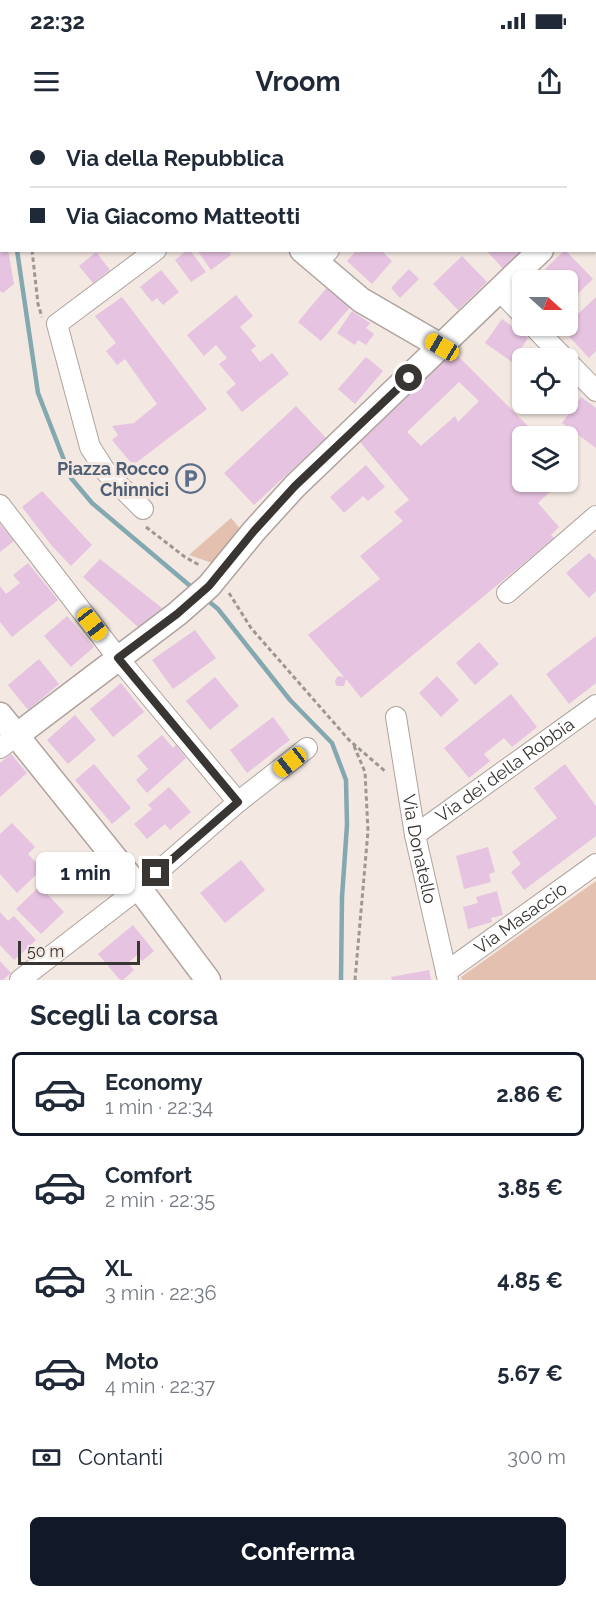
<!DOCTYPE html>
<html lang="it">
<head>
<meta charset="utf-8">
<style>
	body { margin:0; font-family:Raleway,sans-serif; background:#f6f6f7; color:#1f2937; height:100vh; display:flex; flex-direction:column; font-size:22px; white-space:nowrap }
	* { box-sizing:border-box; margin:0 }
	p { font-size:20px; color:#747a83 }
	.icon { flex:none; width:33px; height:33px; fill:none; stroke:currentColor; stroke-width:2; stroke-linecap:round; stroke-linejoin:round }
	.map { position:relative; height:860px; overflow:hidden }
	.side { display:flex; flex-direction:column; background:#fff; flex:1 }
	.side>* { flex:none }
	.top-card { position:absolute; left:0px; top:0px; width:597px; height:132px; box-shadow:0 2px 4px #0004; display:grid; align-content:center; height:132px; padding:0 30px; background:#fff }
	.needle { width:39px; rotate:111deg }
	.controls { position:absolute; left:512px; top:150px; display:grid; gap:12px }
	.controls a { display:grid; place-items:center; width:66px; height:66px; border-radius:9px; background:#fff; box-shadow:0 2px 4px #0004; font-size:30px }
	.scale { position:absolute; left:18px; bottom:15px; width:122px; box-sizing:border-box; padding-left:6px; border:3px solid #393532; border-top:0; font-size:16px; line-height:21px; white-space:nowrap; color:#393532; -webkit-text-stroke:4px #f4e8e2; paint-order:stroke }
	.end { position:absolute; width:27px; height:27px; margin:-14px; border:8px solid #393532; background:#fff; box-shadow:0 0 0 3px #fff }
	.from { border-radius:50% }
	.bubble { position:absolute; height:42px; border-radius:9px; background:#fff; box-shadow:0 2px 4px #0004; font-size:20px; font-weight:700; line-height:42px; text-align:center }
	.car { position:absolute; width:18px; height:36px; margin:-18px -9px; border-radius:8px; box-shadow:0 0 4px 2px #0007; background:linear-gradient(#f5c518 24%,#345 0 40%,#f5c518 0 76%,#345 0 86%,#f5c518 0) }
	.top-card b { display:flex; align-items:center; gap:21px; height:57px; font-size:22px }
	.top-card b+b { border-top:2px solid #e0e1e3 }
	.top-card i { width:15px; height:15px; background:#1f2937 }
	ul { padding:0; list-style:none }
	li { display:flex; align-items:center; gap:18px; height:84px; margin:0 12px 9px; padding:0 18px; border:3px solid transparent; border-radius:9px }
	li div { flex:1 }
	li b { display:block; font-size:22px }
	li em { font-style:normal; font-weight:700 }
	li.selected { border-color:#111827 }
	li>.icon { width:54px; height:54px; stroke-width:1.5 }
	h2 { padding:0 30px; font-size:27px; line-height:72px }
	.pay { display:flex; align-items:center; gap:15px; height:66px; padding:0 30px; font-size:22px }
	.pay p { margin-inline-start:auto }
	.primary-button { display:flex; gap:12px; margin-top:auto; padding:12px 30px }
	.primary-button a { flex:1; height:69px; border-radius:9px; background:#111827; color:#fff; font-size:24px; font-weight:700; line-height:69px; text-align:center }
	.status { display:flex; justify-content:space-between; align-items:center; height:42px; padding:0 30px; background:#fff; direction:ltr }
	.status svg { height:16px; fill:currentColor }
	header { display:flex; justify-content:space-between; align-items:center; height:78px; padding:0 30px; background:#fff; font-size:27px; font-weight:700 }
	.map>svg:first-child { display:block }
	.green { fill:#e3c0af }
	.lines { fill:none; stroke-linecap:round; stroke-linejoin:round }
	.stream { stroke:#84a8af; stroke-width:4.5 }
	.building { fill:#e6c3e1; fill-rule:evenodd }
	.minor-casing { stroke:#aea39e; stroke-width:22 }
	.tertiary-casing { stroke:#aea39e; stroke-width:27 }
	.path { stroke:#9f9792; stroke-width:3; stroke-dasharray:4.5 3; stroke-linecap:butt }
	.minor { stroke:#fff; stroke-width:20 }
	.tertiary { stroke:#fff; stroke-width:24 }
	.route { stroke:#393532; stroke-width:8 }
	.labels { text-anchor:middle; stroke-width:6; stroke-linejoin:round; paint-order:stroke }
	.service-label { font-size:18px; font-weight:bold; fill:#4e5e75; stroke:#f4e8e2; text-anchor:end }
	.street-label { font-size:18px; fill:#393532; stroke:#f4e8e2 }
</style>
</head>
<body>
<div class="status"><b>22:32</b><svg viewBox="0 0 49 12"><path d="M0 12V9h3v3zM5 12V6h3v6zM10 12V3h3v9zM15 12V0h3v12zM26 1h20v11H26zM47 4h2v5h-2z"/></svg></div>
<header><svg class="icon" aria-label="menu" viewBox="0 0 24 24"><path d="M4 6h16M4 12h16M4 18h16"/></svg>Vroom<svg class="icon" aria-label="share" viewBox="0 0 24 24"><path d="M12 15V3M7 8l5-5 5 5M5 13v7h14v-7"/></svg></header>
<div class="map">
<svg width="596" height="860" viewBox="0 0 596 860">
	<rect width="100%" height="100%" fill="#f4e8e2"/>
	<!-- green -->
	<g class="green">
		<path d="M231,398L242,411L215,444L189,435Z"/>
		<path d="M596,761V860H462L461,857Z"/>
	</g>
	<g class="lines">
		<!-- stream -->
		<g class="stream">
			<path d="M17,130L38,273L71,358L92,383L195,470"/>
			<path d="M206,479L218,489L290,580L332,623L346,660L347,705L342,777L341,860"/>
		</g>
	</g>
	<!-- building -->
	<g class="building">
		<path d="M0,130H8L14,164L3,173L0,171Z"/>
		<path d="M187,130H190L206,152L191,162L175,140Z"/>
		<path d="M197,130H228L231,135L211,150Z"/>
		<path d="M357,130H381L392,141L372,164L347,141Z"/>
		<path d="M486,130H523L524,132L504,150Z"/>
		<path d="M565,130L593,159L572,179L567,173V160H555L545,149Z"/>
		<path d="M96,132L110,150L93,163L79,146Z"/>
		<path d="M462,136L487,162L458,190L433,164Z"/>
		<path d="M409,149L419,159L400,178L391,168Z"/>
		<path d="M161,150L179,172L163,185L157,178L152,182L140,167Z"/>
		<path d="M329,165L352,185L321,221L298,202Z"/>
		<path d="M236,175L253,196L240,207L256,226L251,230L260,242L272,233L289,254L242,292L226,272L236,264L219,244L227,238L216,225L204,236L187,215Z"/>
		<path d="M122,177L207,289L133,345L112,320L118,315L112,306L134,303L157,284L125,239L117,245L106,231L116,223L95,196Z"/>
		<path d="M596,177V231L589,238L562,209Z"/>
		<path d="M352,191L370,203L366,208L374,214L366,225L358,220L355,225L337,213Z"/>
		<path d="M502,199L528,218L512,242L485,223Z"/>
		<path d="M454,232L538,316H522V362H558L557,365L538,383L559,407L551,415L554,418L361,578L346,559L344,566H337L335,562L336,558L339,556L344,557L308,515L380,459L360,436L403,401L394,392L409,380L360,322ZM459,262L479,281L458,302L455,296L421,326L407,312Z"/>
		<path d="M366,237L383,251L355,284L338,269Z"/>
		<path d="M581,277L596,288V328L562,303Z"/>
		<path d="M296,286L326,318L254,385L224,353Z"/>
		<path d="M366,345L385,367L368,381L363,376L344,393L330,377Z"/>
		<path d="M42,371L92,425L71,446L52,426L22,387Z"/>
		<path d="M0,404L14,421L0,432Z"/>
		<path d="M589,433L596,440V471L589,478L566,453Z"/>
		<path d="M100,439L162,488L139,508L83,457Z"/>
		<path d="M28,443L58,480L12,517L0,502V466L6,474L20,463L13,455Z"/>
		<path d="M67,496L94,527L71,547L44,516Z"/>
		<path d="M195,510L216,538L173,569L152,540Z"/>
		<path d="M596,516V563L569,584L546,554Z"/>
		<path d="M479,522L499,544L475,565L456,543Z"/>
		<path d="M39,539L59,564L28,590L8,565Z"/>
		<path d="M437,556L459,580L441,597L419,573Z"/>
		<path d="M215,557L239,586L210,610L186,581Z"/>
		<path d="M121,563L144,592L113,617L90,589Z"/>
		<path d="M511,574L537,607L512,627L504,618L484,634L490,641L469,658L444,628Z"/>
		<path d="M75,595L96,620L68,644L47,620Z"/>
		<path d="M273,597L290,620L247,653L230,630Z"/>
		<path d="M162,615L173,628L176,625L186,638L147,673L136,660L148,649L137,636Z"/>
		<path d="M11,634L27,653L0,677V643Z"/>
		<path d="M94,644L131,688L112,704L75,660Z"/>
		<path d="M565,644L596,686V716L524,770L511,752L521,744L512,732L557,698L534,668Z"/>
		<path d="M169,667L191,692L170,710L165,704L147,719L134,704L152,689L148,685Z"/>
		<path d="M12,703L35,727L28,734L42,749L17,773L0,754V714Z"/>
		<path d="M488,727L495,752L489,754L491,762L464,769L456,736Z"/>
		<path d="M241,740L265,770L225,803L200,773Z"/>
		<path d="M40,766L64,792L41,814L16,789Z"/>
		<path d="M497,771L503,795L491,798L492,802L468,809L463,787L478,783L476,777Z"/>
		<path d="M0,792L8,801L14,796L36,820L14,840L0,825Z"/>
		<path d="M133,805L154,831L142,841L137,835L128,843L134,850L123,860H120L98,834Z"/>
		<path d="M0,841L11,853L3,860H0Z"/>
		<path d="M429,850L431,860H392L391,857Z"/>
	</g>
	<g class="lines">
		<defs>
			<g id="minor">
				<path d="M316,144L329,130"/>
				<path d="M499,170L522,194"/>
				<path d="M533,206L564,238"/>
				<path d="M567,241L596,271"/>
				<path d="M0,385L118,538L238,682"/>
				<path d="M143,389L106,352L90,327L57,204L156,130"/>
				<path d="M507,473L596,396"/>
				<path id="s1" d="M396,597L415,715L448,860"/>
				<path d="M0,628L16,616"/>
				<path id="s2" d="M415,715L596,585"/>
				<path id="s3" d="M446,852L596,744"/>
				<path d="M20,860L139,768L238,682L307,628"/>
			</g>
			<g id="tertiary">
				<path d="M179,0L180,2"/>
				<path d="M546,0L547,2"/>
				<path d="M596,55V56"/>
				<path d="M302,130L361,180L442,227"/>
				<path d="M0,595L139,768L208,860"/>
				<path d="M16,616L177,494L209,466L254,411L295,366L541,130"/>
			</g>
		</defs>
		<!-- minor casing -->
		<use href="#minor" class="minor-casing"/>
		<!-- tertiary casing -->
		<use href="#tertiary" class="tertiary-casing"/>
		<!-- path -->
		<g class="path">
			<path d="M24,0V2"/>
			<path d="M32,130L38,184L42,197"/>
			<path d="M146,407L185,437L201,446"/>
			<path d="M229,473L251,508L349,620L386,652"/>
			<path d="M354,626L365,652L368,711L355,860"/>
		</g>
		<!-- minor -->
		<use href="#minor" class="minor"/>
		<!-- tertiary -->
		<use href="#tertiary" class="tertiary"/>
	</g>
	<g class="lines">
		<!-- route -->
		<path class="route" d="M156,753L238,682L118,538L177,494L209,466L254,411L295,366L409,258"/>
	</g>
	<!-- icons -->
	<defs>
		<symbol id="parking-ring" viewBox="-11 -11 22 22"><circle r="9.5" fill="#f4e8e2" stroke="#5c6f8a" stroke-width="1.5"/><path d="M-3.5-5.5H1a3.5 3.5 0 0 1 0 7H-1V5.5H-3.5ZM-1-3.4V-.6H.8a1.4 1.4 0 0 0 0-2.8Z" fill="#5c6f8a"/></symbol>
	</defs>
	<g fill-rule="evenodd">
		<use href="#parking-ring" x="174" y="342" width="33" height="33"/>
	</g>
	<g class="labels">
		<!-- service labels -->
		<g class="service-label">
			<text x="169" y="355">Piazza Rocco<tspan x="169" dy="21">Chinnici</tspan></text>
		</g>
		<!-- street labels -->
		<g class="street-label">
			<text dy="6" stroke="none"><textPath href="#s2" startOffset="111">Via dei della Robbia</textPath></text>
			<text dy="6" stroke="none"><textPath href="#s1" startOffset="134">Via Donatello</textPath></text>
			<text dy="6" stroke="none"><textPath href="#s3" startOffset="92">Via Masaccio</textPath></text>
		</g>
	</g>
</svg>
<div class="controls">
<a><svg class="needle" viewBox="-14 -14 28 28"><path d="M0-13l5 13h-10z" fill="#e53935"/><path d="M0 13l5-13h-10z" fill="#747a83"/></svg></a>
<a><svg class="icon" aria-label="locate" viewBox="0 0 24 24"><circle cx="12" cy="12" r="6"/><path d="M12 2v4M12 18v4M2 12h4M18 12h4"/></svg></a>
<a><svg class="icon" aria-label="layers" viewBox="0 0 24 24"><path d="M12 4l9 5-9 5-9-5zM3 14l9 5 9-5"/></svg></a>
</div>
<div class="scale">50 m</div>
<i class="end from" style="left:409px;top:258px"></i>
<i class="end" style="left:156px;top:753px"></i>
<div class="bubble" style="left:36px;top:732px;width:99px">1 min</div>
<i class="car" style="left:442px;top:227px;rotate:300deg"></i>
<i class="car" style="left:92px;top:504px;rotate:142deg"></i>
<i class="car" style="left:290px;top:642px;rotate:232deg"></i>
<div class="top-card">
<b><i class="from"></i>Via della Repubblica</b>
<b><i></i>Via Giacomo Matteotti</b>
</div>
</div>
<section class="side">
<h2>Scegli la corsa</h2>
<ul>
<li class="selected"><svg class="icon" aria-label="car" viewBox="0 0 24 24"><path d="M5 17H2v-5l4-1 3-4h7l3 4 3 1v5h-3M9 17h6M6 11h13"/><circle cx="7" cy="17" r="2"/><circle cx="17" cy="17" r="2"/></svg><div><b>Economy</b><p>1 min · 22:34</p></div><em>2.86 €</em></li>
<li><svg class="icon" aria-label="car" viewBox="0 0 24 24"><path d="M5 17H2v-5l4-1 3-4h7l3 4 3 1v5h-3M9 17h6M6 11h13"/><circle cx="7" cy="17" r="2"/><circle cx="17" cy="17" r="2"/></svg><div><b>Comfort</b><p>2 min · 22:35</p></div><em>3.85 €</em></li>
<li><svg class="icon" aria-label="car" viewBox="0 0 24 24"><path d="M5 17H2v-5l4-1 3-4h7l3 4 3 1v5h-3M9 17h6M6 11h13"/><circle cx="7" cy="17" r="2"/><circle cx="17" cy="17" r="2"/></svg><div><b>XL</b><p>3 min · 22:36</p></div><em>4.85 €</em></li>
<li><svg class="icon" aria-label="car" viewBox="0 0 24 24"><path d="M5 17H2v-5l4-1 3-4h7l3 4 3 1v5h-3M9 17h6M6 11h13"/><circle cx="7" cy="17" r="2"/><circle cx="17" cy="17" r="2"/></svg><div><b>Moto</b><p>4 min · 22:37</p></div><em>5.67 €</em></li>
</ul>
<div class="pay"><svg class="icon" aria-label="cash" viewBox="0 0 24 24"><path d="M3 7h18v10H3z"/><circle cx="12" cy="12" r="2"/></svg>Contanti<p>300 m</p></div>
<div class="primary-button"><a>Conferma</a></div>
</section>
</body>
</html>
